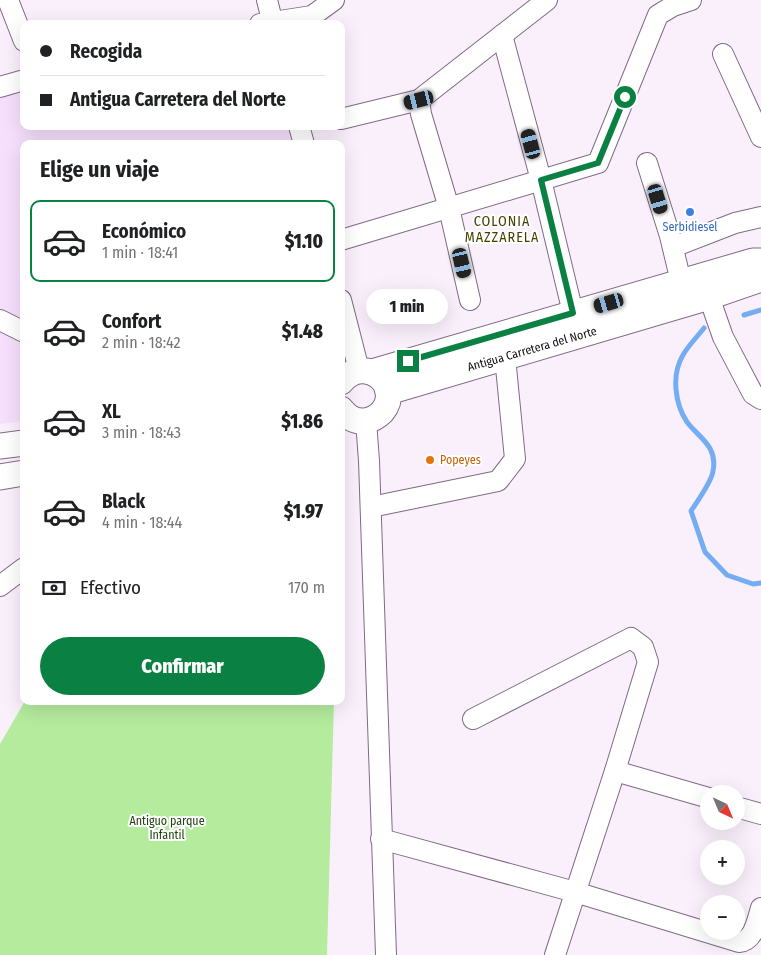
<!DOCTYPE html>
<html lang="es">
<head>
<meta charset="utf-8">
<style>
	body { margin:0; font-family:"Fira Sans Condensed",sans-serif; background:#f2f2f2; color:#202124; height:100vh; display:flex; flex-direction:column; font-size:19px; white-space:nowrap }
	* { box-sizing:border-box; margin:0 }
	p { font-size:16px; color:#757577 }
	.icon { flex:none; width:28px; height:28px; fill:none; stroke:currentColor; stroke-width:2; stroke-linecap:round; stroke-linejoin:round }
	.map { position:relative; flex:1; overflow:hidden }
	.sheet { position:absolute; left:20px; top:140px; width:325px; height:565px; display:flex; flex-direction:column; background:#fff; border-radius:10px; box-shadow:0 5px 20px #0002 }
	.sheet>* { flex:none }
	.banner { position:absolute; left:20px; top:20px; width:325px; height:110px; border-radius:10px; box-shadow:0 5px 20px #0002; display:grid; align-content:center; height:110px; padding:0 20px; background:#fff }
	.needle { width:32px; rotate:136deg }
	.controls { position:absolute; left:700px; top:785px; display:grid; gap:10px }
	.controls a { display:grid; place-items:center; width:45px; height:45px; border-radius:50%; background:#fff; box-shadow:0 5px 20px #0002; font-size:25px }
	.end { position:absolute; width:22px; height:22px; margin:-11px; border:6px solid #0b8043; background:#fff; box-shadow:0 0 0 2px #fff }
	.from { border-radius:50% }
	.bubble { position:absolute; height:35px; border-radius:18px; background:#fff; box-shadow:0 5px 20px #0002; font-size:16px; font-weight:800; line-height:35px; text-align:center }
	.car { position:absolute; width:15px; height:30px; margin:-15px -8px; border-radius:6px; box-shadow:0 0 4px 1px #0007; background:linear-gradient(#222 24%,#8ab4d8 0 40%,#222 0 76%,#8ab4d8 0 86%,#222 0) }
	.banner b { display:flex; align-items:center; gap:18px; height:48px; font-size:19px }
	.banner b+b { border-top:1px solid #e0e0e0 }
	.banner i { width:12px; height:12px; background:#202124 }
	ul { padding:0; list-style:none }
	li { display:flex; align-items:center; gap:15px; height:82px; margin:0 10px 8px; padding:0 10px; border:2px solid transparent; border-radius:10px }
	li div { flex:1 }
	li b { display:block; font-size:19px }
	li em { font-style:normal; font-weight:800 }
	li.selected { border-color:#0b8043 }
	li>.icon { width:45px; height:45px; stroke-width:1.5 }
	h2 { padding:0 20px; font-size:22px; line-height:60px }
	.pay { display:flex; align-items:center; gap:12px; height:55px; padding:0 20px; font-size:19px }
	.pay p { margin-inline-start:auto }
	.primary-button { display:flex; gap:10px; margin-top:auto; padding:10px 20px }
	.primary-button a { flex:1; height:58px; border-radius:30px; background:#0b8043; color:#fff; font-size:20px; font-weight:800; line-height:58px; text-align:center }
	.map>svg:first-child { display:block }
	.built { fill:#f6dffc }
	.green { fill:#b4eb9d }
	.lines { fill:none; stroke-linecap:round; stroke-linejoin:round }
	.stream { stroke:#75adf2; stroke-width:5 }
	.minor-casing { stroke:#806a85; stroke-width:22 }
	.major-casing { stroke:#806a85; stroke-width:27 }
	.minor { stroke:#fff; stroke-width:20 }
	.major { stroke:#fff; stroke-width:25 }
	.route { stroke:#0b8043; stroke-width:6 }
	.shop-dot { fill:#3f7fe0; stroke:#fff; stroke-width:2 }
	.food-dot { fill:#e8710a; stroke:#fff; stroke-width:2 }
	.labels { text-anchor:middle; stroke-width:4; stroke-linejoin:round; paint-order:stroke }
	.shop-label { font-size:12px; fill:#366cbe; stroke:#fff }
	.street-label { font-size:12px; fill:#150d17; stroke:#fff }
	.food-label { font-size:12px; fill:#c56008; stroke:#fff; text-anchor:start }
	.park-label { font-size:12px; fill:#21430f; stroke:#fff }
	.neighbourhood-label { font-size:14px; letter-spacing:1px; fill:#474100; stroke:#fff }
</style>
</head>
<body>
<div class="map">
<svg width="761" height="955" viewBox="0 0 761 955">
	<rect width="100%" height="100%" fill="#faf0fc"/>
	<!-- built -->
	<path class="built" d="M24,91V126H288L293,144H24V421L0,424V98Z"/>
	<!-- green -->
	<path class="green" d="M25,701H334L327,955H0V744Z"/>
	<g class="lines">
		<!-- stream -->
		<g class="stream">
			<path d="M744,315L761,310"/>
			<path d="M704,328C697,337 688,346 683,355C671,375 675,404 687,422C699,438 718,446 713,471C712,481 697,502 691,511L705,552L727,575L753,584L761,583"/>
		</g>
		<defs>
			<g id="minor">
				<path d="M8,0L24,41"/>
				<path d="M267,0L273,24"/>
				<path d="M260,24L312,16L334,0"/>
				<path d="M502,35L541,180L573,313"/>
				<path d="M723,54L761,137"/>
				<path d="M0,87L24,80"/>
				<path d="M419,100L421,114L449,208L470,300"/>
				<path d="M341,119L419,100L547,0"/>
				<path d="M299,126L304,144"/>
				<path d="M647,163L670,236L681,282"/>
				<path d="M341,240L598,163L658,15L673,6L691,0"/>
				<path d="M673,247L735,223L761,217"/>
				<path d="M709,297L723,337L753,394L761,399"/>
				<path d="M341,300L359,370"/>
				<path d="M0,320L24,332"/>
				<path d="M366,421L369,461L386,955"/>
				<path d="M371,507L498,481L515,459L505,357"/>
				<path d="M0,586L24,568"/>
				<path d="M473,719L631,638L643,647L648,662L615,771L555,955"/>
				<path d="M615,771L709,798"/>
				<path d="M736,807L761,814"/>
				<path d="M381,839L575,892L739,942C754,941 757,921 761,908"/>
			</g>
			<g id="major">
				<path d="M372,372L753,261H761"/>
				<path d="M341,382C365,353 404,386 382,412C378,416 371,420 365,421C355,422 347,417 341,409"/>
				<path d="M388,392L709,297L761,279"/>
				<path d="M0,446L24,443"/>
				<path d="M0,477L24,473"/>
			</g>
		</defs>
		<!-- minor casing -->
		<use href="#minor" class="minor-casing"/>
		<!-- major casing -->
		<use href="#major" class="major-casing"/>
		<!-- minor -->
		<use href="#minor" class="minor"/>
		<!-- major -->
		<use href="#major" class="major"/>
	</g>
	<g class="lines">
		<!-- route -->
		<path class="route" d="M408,361L573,313L541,180L598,163L625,97"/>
	</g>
	<!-- markers -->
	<circle class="shop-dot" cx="690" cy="212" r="5"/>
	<circle class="food-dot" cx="430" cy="460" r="5"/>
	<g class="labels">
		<!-- shop labels -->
		<g class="shop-label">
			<text x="690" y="231">Serbidiesel</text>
		</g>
		<!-- street labels -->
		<g class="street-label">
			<text transform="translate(532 349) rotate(-16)" y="4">Antigua Carretera del Norte</text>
		</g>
		<!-- food labels -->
		<g class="food-label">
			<text x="440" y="464">Popeyes</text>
		</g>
		<!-- park labels -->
		<g class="park-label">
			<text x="167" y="825">Antiguo parque<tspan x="167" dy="14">Infantil</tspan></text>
		</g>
		<!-- neighbourhood labels -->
		<g class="neighbourhood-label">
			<text x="502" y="226">COLONIA<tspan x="502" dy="16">MAZZARELA</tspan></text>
		</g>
	</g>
</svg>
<div class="controls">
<a><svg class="needle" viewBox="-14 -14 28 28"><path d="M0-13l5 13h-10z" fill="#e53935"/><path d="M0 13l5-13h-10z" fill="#757577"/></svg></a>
<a>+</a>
<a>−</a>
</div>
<i class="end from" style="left:625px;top:97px"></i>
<i class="end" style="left:408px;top:361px"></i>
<div class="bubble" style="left:366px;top:289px;width:82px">1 min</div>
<i class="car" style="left:419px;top:100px;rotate:256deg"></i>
<i class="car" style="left:531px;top:144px;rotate:345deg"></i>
<i class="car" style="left:658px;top:199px;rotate:163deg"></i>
<i class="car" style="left:462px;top:263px;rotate:167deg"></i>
<i class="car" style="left:609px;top:303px;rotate:254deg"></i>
<div class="banner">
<b><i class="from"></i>Recogida</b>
<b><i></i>Antigua Carretera del Norte</b>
</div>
<section class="sheet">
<h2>Elige un viaje</h2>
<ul>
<li class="selected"><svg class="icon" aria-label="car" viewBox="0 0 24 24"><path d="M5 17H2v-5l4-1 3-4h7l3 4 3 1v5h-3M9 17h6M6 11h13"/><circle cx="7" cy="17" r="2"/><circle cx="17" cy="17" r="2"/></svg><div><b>Económico</b><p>1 min · 18:41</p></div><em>$1.10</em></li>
<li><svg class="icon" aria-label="car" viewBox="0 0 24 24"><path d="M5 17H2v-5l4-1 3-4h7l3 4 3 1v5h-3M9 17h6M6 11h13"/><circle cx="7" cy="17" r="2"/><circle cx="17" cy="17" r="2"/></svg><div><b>Confort</b><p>2 min · 18:42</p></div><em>$1.48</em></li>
<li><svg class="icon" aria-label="car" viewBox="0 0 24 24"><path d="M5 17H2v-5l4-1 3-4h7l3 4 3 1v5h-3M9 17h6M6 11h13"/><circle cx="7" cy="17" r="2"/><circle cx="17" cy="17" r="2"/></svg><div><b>XL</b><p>3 min · 18:43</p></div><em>$1.86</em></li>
<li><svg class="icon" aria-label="car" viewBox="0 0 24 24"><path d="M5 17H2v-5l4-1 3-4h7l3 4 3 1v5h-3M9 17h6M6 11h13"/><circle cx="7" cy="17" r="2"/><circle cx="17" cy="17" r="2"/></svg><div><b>Black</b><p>4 min · 18:44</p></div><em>$1.97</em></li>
</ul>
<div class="pay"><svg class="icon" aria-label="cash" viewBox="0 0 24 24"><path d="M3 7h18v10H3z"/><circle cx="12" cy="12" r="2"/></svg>Efectivo<p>170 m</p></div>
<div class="primary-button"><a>Confirmar</a></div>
</section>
</div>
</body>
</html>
